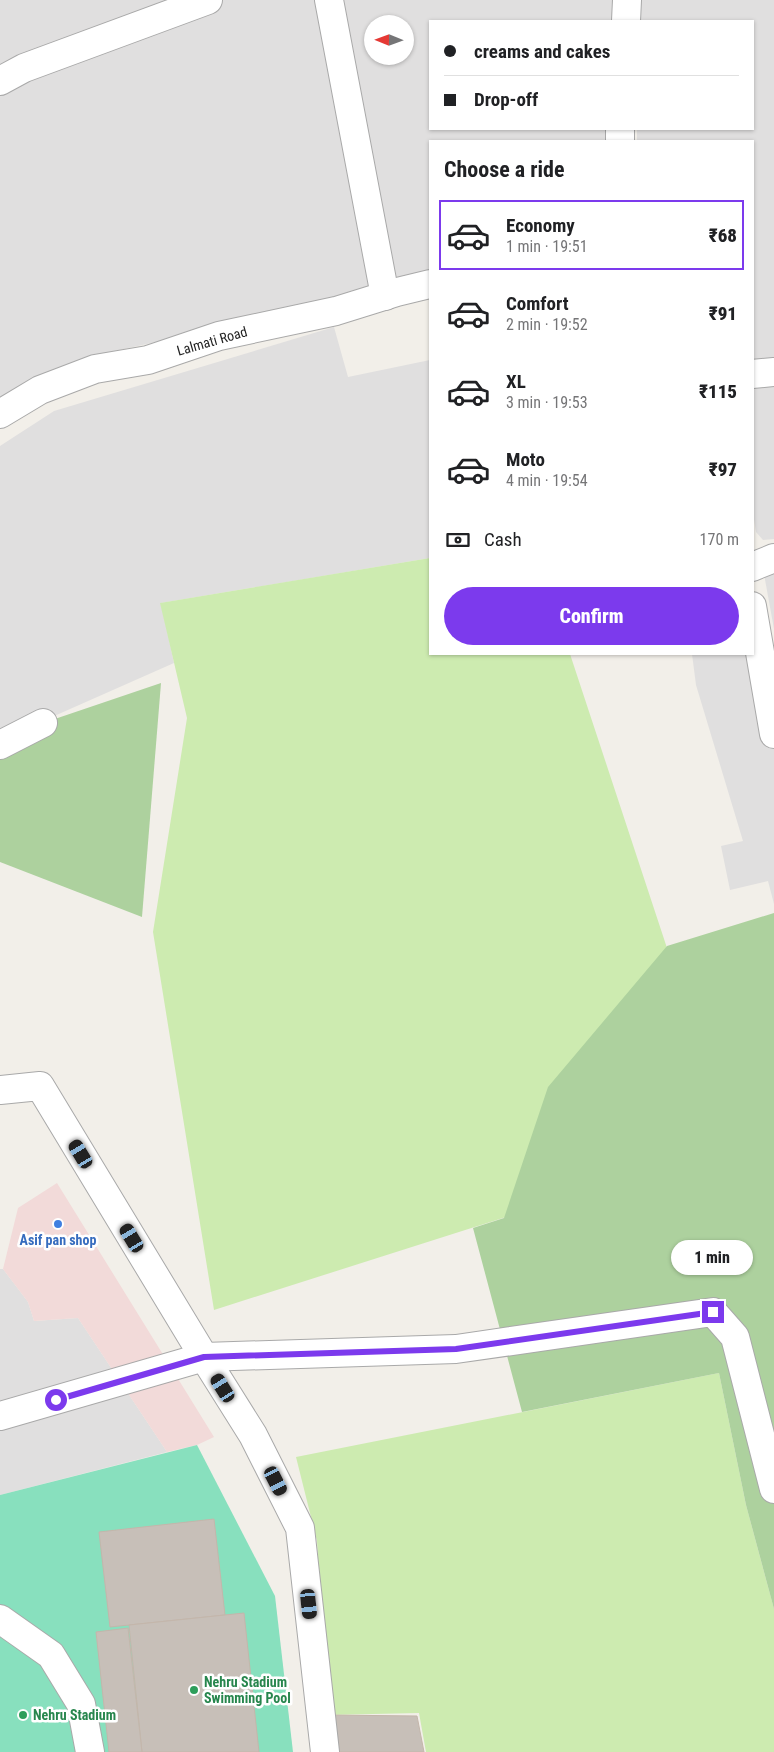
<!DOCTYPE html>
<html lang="en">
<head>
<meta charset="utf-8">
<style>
	body { margin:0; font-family:"Roboto Condensed",sans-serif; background:#f2f2f2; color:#202124; height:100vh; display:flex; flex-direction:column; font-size:19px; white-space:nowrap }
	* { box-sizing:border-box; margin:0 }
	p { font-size:16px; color:#757577 }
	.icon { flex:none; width:28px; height:28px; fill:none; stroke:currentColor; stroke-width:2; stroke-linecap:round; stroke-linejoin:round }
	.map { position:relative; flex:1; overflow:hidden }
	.sheet { position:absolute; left:429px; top:140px; width:325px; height:515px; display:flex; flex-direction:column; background:#fff; border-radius:0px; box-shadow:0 1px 4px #0004 }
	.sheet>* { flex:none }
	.top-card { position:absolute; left:429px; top:20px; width:325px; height:110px; border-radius:0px; box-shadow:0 1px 4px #0004; display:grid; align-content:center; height:110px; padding:0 15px; background:#fff }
	.needle { width:32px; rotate:271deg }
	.controls { position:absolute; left:364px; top:15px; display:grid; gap:10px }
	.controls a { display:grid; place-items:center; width:50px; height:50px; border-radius:50%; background:#fff; box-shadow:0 1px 4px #0004; font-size:25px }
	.end { position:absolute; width:22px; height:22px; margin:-11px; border:6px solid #7c3aed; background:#fff; box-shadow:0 0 0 2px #fff }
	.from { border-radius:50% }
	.bubble { position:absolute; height:35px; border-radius:18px; background:#fff; box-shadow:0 1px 4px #0004; font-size:16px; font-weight:800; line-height:35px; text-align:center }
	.car { position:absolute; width:15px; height:30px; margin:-15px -8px; border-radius:6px; box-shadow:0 0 4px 1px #0007; background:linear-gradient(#222 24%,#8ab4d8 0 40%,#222 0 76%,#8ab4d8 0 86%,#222 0) }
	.top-card b { display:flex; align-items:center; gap:18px; height:48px; font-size:19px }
	.top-card b+b { border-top:1px solid #e0e0e0 }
	.top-card i { width:12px; height:12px; background:#202124 }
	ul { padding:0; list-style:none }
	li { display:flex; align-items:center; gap:15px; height:70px; margin:0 10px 8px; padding:0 5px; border:2px solid transparent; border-radius:0px }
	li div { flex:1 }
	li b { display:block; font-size:19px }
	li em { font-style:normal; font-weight:800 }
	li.on { border-color:#7c3aed }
	li>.icon { width:45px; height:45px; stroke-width:1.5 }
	h2 { padding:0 15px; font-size:22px; line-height:60px }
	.pay { display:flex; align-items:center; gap:12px; height:55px; padding:0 15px; font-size:19px }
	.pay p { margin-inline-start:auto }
	.button { display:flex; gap:10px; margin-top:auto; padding:10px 15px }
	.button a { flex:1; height:58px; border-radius:30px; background:#7c3aed; color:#fff; font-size:20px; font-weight:800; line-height:58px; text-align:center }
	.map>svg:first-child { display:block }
	.residential { fill:#e0dfdf; fill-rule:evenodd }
	.commercial { fill:#f2dad9 }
	.grass { fill:#cdebb0 }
	.forest { fill:#add19e }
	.pitch { fill:#88e0be }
	.building { fill:#c7bfb8; stroke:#c4b6ab }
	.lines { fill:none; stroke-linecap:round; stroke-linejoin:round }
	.minor-casing { stroke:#a9a9a9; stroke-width:30 }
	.minor { stroke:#fff; stroke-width:28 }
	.route { stroke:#7c3aed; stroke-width:6 }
	.shop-dot { fill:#3f7fe0; stroke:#fff; stroke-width:2 }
	.leisure-dot { fill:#2e9e5b; stroke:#fff; stroke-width:2 }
	.labels { text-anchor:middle; stroke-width:5; stroke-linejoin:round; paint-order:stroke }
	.street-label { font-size:14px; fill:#222; stroke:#fff }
	.shop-label { font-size:14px; font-weight:bold; fill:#366cbe; stroke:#fff }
	.leisure-label { font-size:14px; font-weight:bold; fill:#27864d; stroke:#fff; text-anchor:start }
</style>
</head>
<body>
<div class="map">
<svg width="774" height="1752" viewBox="0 0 774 1752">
	<rect width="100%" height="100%" fill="#f2efe9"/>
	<!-- residential -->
	<g class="residential">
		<path d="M0,0H614L613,21H430V129H612V141H430V282L92,356L0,406ZM372,24H405V56H372Z"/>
		<path d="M634,0H774V539L763,540L756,532L753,513L752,141H637V129H752V21H635Z"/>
		<path d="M334,327L348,377L430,360V558L161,603L174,663L0,740V446L54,411Z"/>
		<path d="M774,566V629L764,574Z"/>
		<path d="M692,654H752L774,740V904L768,881L730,890L721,846L743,841L696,685Z"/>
		<path d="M0,1269H3L28,1302L34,1321L78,1318L167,1452L0,1495Z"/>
	</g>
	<!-- commercial -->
	<path class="commercial" d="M57,1183L214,1437L197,1445L167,1452L78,1318L34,1321L28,1302L3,1269L18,1208Z"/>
	<!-- grass -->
	<g class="grass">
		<path d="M430,558V654H570L732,1145L214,1310L153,932L187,718L160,603Z"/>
		<path d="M719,1373L746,1505L774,1609V1752H426L419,1713L327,1715L317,1541L296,1457Z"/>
	</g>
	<!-- forest -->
	<g class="forest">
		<path d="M161,683L142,917L0,862V745L43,723Z"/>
		<path d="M774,913V1609L746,1505L719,1373L522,1412L473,1228L504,1218L548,1087L667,946Z"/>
	</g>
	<!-- pitch -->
	<path class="pitch" d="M197,1445L275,1596L293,1752H0V1495Z"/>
	<!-- building -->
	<g class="building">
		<path d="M214,1519L225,1615L110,1627L99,1532Z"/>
		<path d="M244,1613L259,1752H142L129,1625Z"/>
		<path d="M128,1628L142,1752H109L96,1632Z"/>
		<path d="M327,1715L417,1716L424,1752H325Z"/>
	</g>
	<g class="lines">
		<defs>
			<g id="minor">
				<path d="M329,0L385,296"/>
				<path d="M626,21L627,0"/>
				<path d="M0,81L24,68L208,0"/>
				<path d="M620,141V129"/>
				<path d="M752,374L774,372"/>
				<path d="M0,414L40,390L95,369L148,360L219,336L336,311L397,292L430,284"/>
				<path d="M752,567L774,558"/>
				<path d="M752,606L774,734"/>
				<path d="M0,745L43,723"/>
				<path d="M0,1090L40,1086L204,1357L0,1416"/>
				<path d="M204,1357L456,1349L713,1312L735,1337L774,1489"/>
				<path d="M204,1357L253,1435L300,1528L325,1752"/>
				<path d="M0,1619L51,1655L81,1704L90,1752"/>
			</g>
		</defs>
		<!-- minor casing -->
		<use href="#minor" class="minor-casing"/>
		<!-- minor -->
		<use href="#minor" class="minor"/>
	</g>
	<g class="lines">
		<!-- route -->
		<path class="route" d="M56,1400L204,1357L456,1349L713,1312"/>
	</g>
	<!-- markers -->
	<circle class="shop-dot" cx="58" cy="1224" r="5"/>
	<g class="leisure-dot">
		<circle cx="194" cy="1690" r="5"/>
		<circle cx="23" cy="1715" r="5"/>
	</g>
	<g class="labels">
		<!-- street labels -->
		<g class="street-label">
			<text transform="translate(212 341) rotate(-16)" y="5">Lalmati Road</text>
		</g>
		<!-- shop labels -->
		<g class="shop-label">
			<text x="58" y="1245">Asif pan shop</text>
		</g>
		<!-- leisure labels -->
		<g class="leisure-label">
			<text x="204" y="1687">Nehru Stadium<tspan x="204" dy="16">Swimming Pool</tspan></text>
			<text x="33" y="1720">Nehru Stadium</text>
		</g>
	</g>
</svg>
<div class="controls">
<a><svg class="needle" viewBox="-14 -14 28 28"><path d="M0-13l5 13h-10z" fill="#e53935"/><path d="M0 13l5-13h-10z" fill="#757577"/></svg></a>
</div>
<i class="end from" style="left:56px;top:1400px"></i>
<i class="end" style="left:713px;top:1312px"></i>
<div class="bubble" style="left:671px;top:1240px;width:82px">1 min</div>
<i class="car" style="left:81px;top:1154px;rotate:329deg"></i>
<i class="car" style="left:132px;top:1238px;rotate:329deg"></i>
<i class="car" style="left:223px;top:1388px;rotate:328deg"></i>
<i class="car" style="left:276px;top:1481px;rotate:153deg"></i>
<i class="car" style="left:309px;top:1604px;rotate:174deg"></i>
<div class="top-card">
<b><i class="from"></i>creams and cakes</b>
<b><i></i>Drop-off</b>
</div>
<section class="sheet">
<h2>Choose a ride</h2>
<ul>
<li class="on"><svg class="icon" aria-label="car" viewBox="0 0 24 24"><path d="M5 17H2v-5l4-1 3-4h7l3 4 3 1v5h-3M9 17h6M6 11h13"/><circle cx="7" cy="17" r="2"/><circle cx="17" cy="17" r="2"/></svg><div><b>Economy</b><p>1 min · 19:51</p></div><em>₹68</em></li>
<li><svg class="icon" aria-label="car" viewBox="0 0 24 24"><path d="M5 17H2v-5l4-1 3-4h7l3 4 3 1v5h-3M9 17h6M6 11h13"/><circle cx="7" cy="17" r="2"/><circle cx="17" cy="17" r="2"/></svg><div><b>Comfort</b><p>2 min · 19:52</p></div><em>₹91</em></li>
<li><svg class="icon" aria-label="car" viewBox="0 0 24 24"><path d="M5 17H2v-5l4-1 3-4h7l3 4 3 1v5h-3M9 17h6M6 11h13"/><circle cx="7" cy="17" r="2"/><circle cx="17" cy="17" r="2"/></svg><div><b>XL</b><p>3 min · 19:53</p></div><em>₹115</em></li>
<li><svg class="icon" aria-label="car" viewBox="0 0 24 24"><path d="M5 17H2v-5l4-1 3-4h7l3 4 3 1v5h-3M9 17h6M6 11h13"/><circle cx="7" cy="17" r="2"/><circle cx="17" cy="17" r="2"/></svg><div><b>Moto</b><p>4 min · 19:54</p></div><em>₹97</em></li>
</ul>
<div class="pay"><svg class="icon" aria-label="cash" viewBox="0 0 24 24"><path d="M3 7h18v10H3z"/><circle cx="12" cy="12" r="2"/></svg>Cash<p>170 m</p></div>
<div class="button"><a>Confirm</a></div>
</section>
</div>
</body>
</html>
